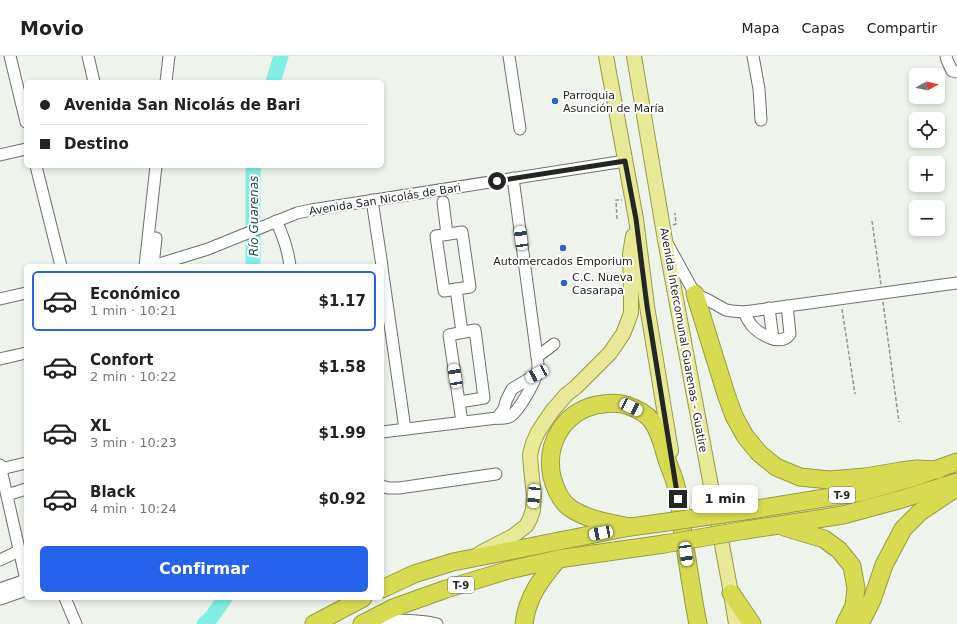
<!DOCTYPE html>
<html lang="es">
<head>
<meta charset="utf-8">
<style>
	body { margin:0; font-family:"DejaVu Sans",sans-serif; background:#f6f6f6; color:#222; height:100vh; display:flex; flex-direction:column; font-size:15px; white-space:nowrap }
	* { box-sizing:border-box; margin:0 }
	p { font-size:13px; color:#767676 }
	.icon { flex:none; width:22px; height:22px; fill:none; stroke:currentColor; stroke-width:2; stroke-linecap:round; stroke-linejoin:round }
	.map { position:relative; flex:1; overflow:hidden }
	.side { position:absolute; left:24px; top:208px; width:360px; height:336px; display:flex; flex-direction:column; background:#fff; border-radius:6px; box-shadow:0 2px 6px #0003 }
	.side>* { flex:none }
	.banner { position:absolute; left:24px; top:24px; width:360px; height:88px; border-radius:6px; box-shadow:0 2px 6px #0003; display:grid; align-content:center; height:88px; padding:0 16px; background:#fff }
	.needle { width:26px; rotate:82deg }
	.fabs { position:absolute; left:909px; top:12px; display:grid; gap:8px }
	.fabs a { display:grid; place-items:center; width:36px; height:36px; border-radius:6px; background:#fff; box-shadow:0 2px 6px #0003; font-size:20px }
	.end { position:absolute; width:18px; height:18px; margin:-9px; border:5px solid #242624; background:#fff; box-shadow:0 0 0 2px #fff }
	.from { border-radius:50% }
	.bubble { position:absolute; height:28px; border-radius:6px; background:#fff; box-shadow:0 2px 6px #0003; font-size:13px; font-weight:700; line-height:28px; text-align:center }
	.car { position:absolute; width:12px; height:24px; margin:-12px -6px; border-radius:5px; box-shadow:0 0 3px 1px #0007; background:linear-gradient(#fff 24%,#345 0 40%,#fff 0 76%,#345 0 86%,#fff 0) }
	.banner b { display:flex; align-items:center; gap:14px; height:38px; font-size:15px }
	.banner b+b { border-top:1px solid #e0e0e0 }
	.banner i { width:10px; height:10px; background:#222 }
	ul { padding:7px 0 0; list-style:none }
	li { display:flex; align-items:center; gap:12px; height:60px; margin:0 8px 6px; padding:0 8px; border:2px solid transparent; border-radius:6px }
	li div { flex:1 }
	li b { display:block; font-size:15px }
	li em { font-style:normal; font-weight:700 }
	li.on { border-color:#2563eb }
	li>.icon { width:36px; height:36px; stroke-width:1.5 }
	.cta { display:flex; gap:8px; margin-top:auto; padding:8px 16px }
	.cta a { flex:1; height:46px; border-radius:6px; background:#2563eb; color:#fff; font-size:16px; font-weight:700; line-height:46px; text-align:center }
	header { display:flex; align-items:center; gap:24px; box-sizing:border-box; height:56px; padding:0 20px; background:#fff; border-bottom:1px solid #e0e0e0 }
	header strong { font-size:19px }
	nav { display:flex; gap:22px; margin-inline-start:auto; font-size:14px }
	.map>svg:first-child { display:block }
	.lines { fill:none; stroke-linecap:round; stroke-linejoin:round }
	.river { stroke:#82efe4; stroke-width:15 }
	.minor-casing { stroke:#6d726b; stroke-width:13 }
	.major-casing { stroke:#989c42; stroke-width:16 }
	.highway-casing { stroke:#989c42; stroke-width:19 }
	.path { stroke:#949893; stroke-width:1.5; stroke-dasharray:4 2; stroke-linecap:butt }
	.minor { stroke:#fff; stroke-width:11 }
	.major { stroke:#e7e997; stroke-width:14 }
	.highway { stroke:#d7db52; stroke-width:17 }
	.highway-bridge-casing { stroke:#989c42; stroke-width:19; stroke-linecap:butt }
	.highway-bridge { stroke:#d7db52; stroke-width:17 }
	.route { stroke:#242624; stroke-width:5 }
	.poi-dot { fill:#2f5fce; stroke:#fff; stroke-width:1.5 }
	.labels { text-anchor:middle; stroke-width:4; stroke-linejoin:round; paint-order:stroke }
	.shield { fill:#fff; stroke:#666766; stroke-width:1 }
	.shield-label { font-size:10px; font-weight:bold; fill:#242624 }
	.poi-label { font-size:11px; fill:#242624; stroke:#fff; text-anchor:start }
	.street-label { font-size:11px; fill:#242624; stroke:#fff }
	.water-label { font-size:12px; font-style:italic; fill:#1a4b47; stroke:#fff }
</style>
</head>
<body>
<header>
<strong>Movio</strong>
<nav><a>Mapa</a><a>Capas</a><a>Compartir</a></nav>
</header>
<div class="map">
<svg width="957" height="568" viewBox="0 0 957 568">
	<rect width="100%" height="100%" fill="#eef4ec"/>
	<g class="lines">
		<!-- river -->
		<g class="river">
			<path d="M273,26L281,0"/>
			<path d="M253,210V115L254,110"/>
			<path d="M204,568L211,562L225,542"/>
		</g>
		<defs>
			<g id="minor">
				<path d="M10,0L26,66"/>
				<path d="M88,0L94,26"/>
				<path d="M509,0L520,73"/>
				<path d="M753,0L759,33L761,64"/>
				<path d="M946,0L947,4L952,15L957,16"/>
				<path d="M166,26L169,0"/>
				<path d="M0,99L26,93"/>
				<path d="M36,110L61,210"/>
				<path d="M372,144L382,210"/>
				<path d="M443,146L447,178"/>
				<path d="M276,165C283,179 288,194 290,210"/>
				<path d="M462,176L470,231L444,235L436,180Z"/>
				<path d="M668,189L695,238L708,244L726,254L732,255L744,256L957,227"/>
				<path d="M145,210L156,110"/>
				<path d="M153,210L208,193L297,157L311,154L625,105"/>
				<path d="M153,210L156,182"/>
				<path d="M382,212L405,373"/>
				<path d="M456,233L462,276"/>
				<path d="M0,243L26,237"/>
				<path d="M769,252L773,283"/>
				<path d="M744,256C746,261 749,266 752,270C761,279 781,291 790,278L787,250"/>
				<path d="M537,301L554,288"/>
				<path d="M0,303L26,297"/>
				<path d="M459,346L484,342L475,274L449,279L462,366"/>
				<path d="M497,362L504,353L506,345L512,333L537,318"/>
				<path d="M382,376L497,362C502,362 505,363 509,361C518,357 535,326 537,317C539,311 538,306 537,301L513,122"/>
				<path d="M0,409L26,524"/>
				<path d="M1,413L26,407"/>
				<path d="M382,430L388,432H399L496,418"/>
				<path d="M7,439L26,433"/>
				<path d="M0,504L19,495"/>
				<path d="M0,533L26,524"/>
				<path d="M65,542L76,568"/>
				<path d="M0,543L26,534"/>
				<path d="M372,565C394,564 416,563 437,568"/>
			</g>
			<g id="major">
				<path d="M606,0L636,163L647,250L671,395"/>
				<path d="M634,0L665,184L731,537L736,568"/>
				<path d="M480,497L513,480L526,470L530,463L533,454L534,440L531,412L530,399L533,387L538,376L552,355L567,338L576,331L610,297L623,278L627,268L631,257V234L630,198L633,180"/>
			</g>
			<g id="highway">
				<path d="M695,238L726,338L734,360L745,380L759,397L776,411L800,421L829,424L865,421L901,415L917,413L938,414"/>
				<path d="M744,455L862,436L915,421L957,406"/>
				<path d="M630,471C609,467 588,464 570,452C560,445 555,432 552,421C545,388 563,357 596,349C606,347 616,346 626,349C635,352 646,357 652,365C660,376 663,391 667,404C670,413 674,421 676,430C680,446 681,462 683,478C688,508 692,538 698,568"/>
				<path d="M784,471L824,483L839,494L852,510L856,532L854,550L845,568"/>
				<path d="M746,474L843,459L902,443L957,426"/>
				<path d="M382,533L414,518L453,506L630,471L660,467"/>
				<path d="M731,537L752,568"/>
				<path d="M314,568L363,542"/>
				<path d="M362,568L393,552L446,533L509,514L558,503L664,488"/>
				<path d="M524,568C527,541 541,523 558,503"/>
				<path d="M860,568L872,544L884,509L903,473L920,456L956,432"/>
			</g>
		</defs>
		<!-- minor casing -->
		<use href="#minor" class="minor-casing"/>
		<!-- major casing -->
		<use href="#major" class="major-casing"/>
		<!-- highway casing -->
		<use href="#highway" class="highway-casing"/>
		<!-- path -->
		<g class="path">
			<path d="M617,163L616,144H622"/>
			<path d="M872,165L881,229"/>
			<path d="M673,169L676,168L675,157"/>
			<path d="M883,246L899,366"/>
			<path d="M842,253L855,338"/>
		</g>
		<!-- minor -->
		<use href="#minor" class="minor"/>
		<!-- major -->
		<use href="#major" class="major"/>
		<!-- highway -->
		<use href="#highway" class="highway"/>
		<defs>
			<g id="highway-bridge">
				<path d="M660,467L744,455"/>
				<path d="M664,488L746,474"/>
			</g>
		</defs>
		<!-- highway-bridge casing -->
		<use href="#highway-bridge" class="highway-bridge-casing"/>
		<!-- highway-bridge -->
		<use href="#highway-bridge" class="highway-bridge"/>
	</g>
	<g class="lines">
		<!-- route -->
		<path class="route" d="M497,125L625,105L636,163L647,250L678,443"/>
	</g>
	<!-- markers -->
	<g class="poi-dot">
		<circle cx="555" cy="45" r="4"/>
		<circle cx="563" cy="192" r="4"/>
		<circle cx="564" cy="227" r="4"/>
	</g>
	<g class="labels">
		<!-- shield labels -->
		<g class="shield">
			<rect x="829" y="431" width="26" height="16" rx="3"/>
			<rect x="448" y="521" width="26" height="16" rx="3"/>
		</g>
		<g class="shield-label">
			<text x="842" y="443">T-9</text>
			<text x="461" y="533">T-9</text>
		</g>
		<!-- poi labels -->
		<g class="poi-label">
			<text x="563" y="43">Parroquia<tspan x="563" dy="13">Asunción de María</tspan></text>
			<text x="563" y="209" text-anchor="middle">Automercados Emporium</text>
			<text x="572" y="225">C.C. Nueva<tspan x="572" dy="13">Casarapa</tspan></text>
		</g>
		<!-- street labels -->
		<g class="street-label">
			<text transform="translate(385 143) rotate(-9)" y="4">Avenida San Nicolás de Bari</text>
			<text transform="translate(684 284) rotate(80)" y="4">Avenida Intercomunal Guarenas - Guatire</text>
		</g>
		<!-- water labels -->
		<g class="water-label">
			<text transform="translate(254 160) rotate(-90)" y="4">Río Guarenas</text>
		</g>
	</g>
</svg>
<div class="fabs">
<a><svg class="needle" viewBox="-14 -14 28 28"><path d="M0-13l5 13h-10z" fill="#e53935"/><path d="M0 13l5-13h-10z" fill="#767676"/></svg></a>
<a><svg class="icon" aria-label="locate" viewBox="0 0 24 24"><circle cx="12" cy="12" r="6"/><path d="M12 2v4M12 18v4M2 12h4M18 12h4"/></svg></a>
<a>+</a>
<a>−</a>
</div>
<i class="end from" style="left:497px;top:125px"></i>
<i class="end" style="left:678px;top:443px"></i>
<div class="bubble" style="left:692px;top:429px;width:66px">1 min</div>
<i class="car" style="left:521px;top:182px;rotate:352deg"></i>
<i class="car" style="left:537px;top:318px;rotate:242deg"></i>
<i class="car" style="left:455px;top:320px;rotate:351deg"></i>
<i class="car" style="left:631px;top:351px;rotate:116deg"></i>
<i class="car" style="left:534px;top:440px;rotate:185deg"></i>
<i class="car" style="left:601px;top:477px;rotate:259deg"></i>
<i class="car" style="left:686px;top:498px;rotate:172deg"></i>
<div class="banner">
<b><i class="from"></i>Avenida San Nicolás de Bari</b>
<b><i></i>Destino</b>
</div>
<section class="side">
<ul>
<li class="on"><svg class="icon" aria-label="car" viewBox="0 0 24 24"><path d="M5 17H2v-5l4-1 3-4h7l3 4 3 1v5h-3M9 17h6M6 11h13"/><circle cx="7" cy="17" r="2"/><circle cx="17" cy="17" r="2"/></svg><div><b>Económico</b><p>1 min · 10:21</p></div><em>$1.17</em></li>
<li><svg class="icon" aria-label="car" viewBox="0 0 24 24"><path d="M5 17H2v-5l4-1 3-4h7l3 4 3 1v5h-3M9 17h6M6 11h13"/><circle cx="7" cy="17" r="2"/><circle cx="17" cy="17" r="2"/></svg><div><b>Confort</b><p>2 min · 10:22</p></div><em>$1.58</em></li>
<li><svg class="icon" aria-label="car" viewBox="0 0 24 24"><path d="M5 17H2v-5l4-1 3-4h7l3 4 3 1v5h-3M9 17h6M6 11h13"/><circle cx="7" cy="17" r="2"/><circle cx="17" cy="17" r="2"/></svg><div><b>XL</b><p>3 min · 10:23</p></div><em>$1.99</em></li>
<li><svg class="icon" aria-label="car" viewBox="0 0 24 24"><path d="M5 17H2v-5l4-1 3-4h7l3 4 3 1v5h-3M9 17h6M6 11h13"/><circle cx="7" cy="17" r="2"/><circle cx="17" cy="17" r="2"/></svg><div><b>Black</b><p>4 min · 10:24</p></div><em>$0.92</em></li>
</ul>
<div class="cta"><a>Confirmar</a></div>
</section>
</div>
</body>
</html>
